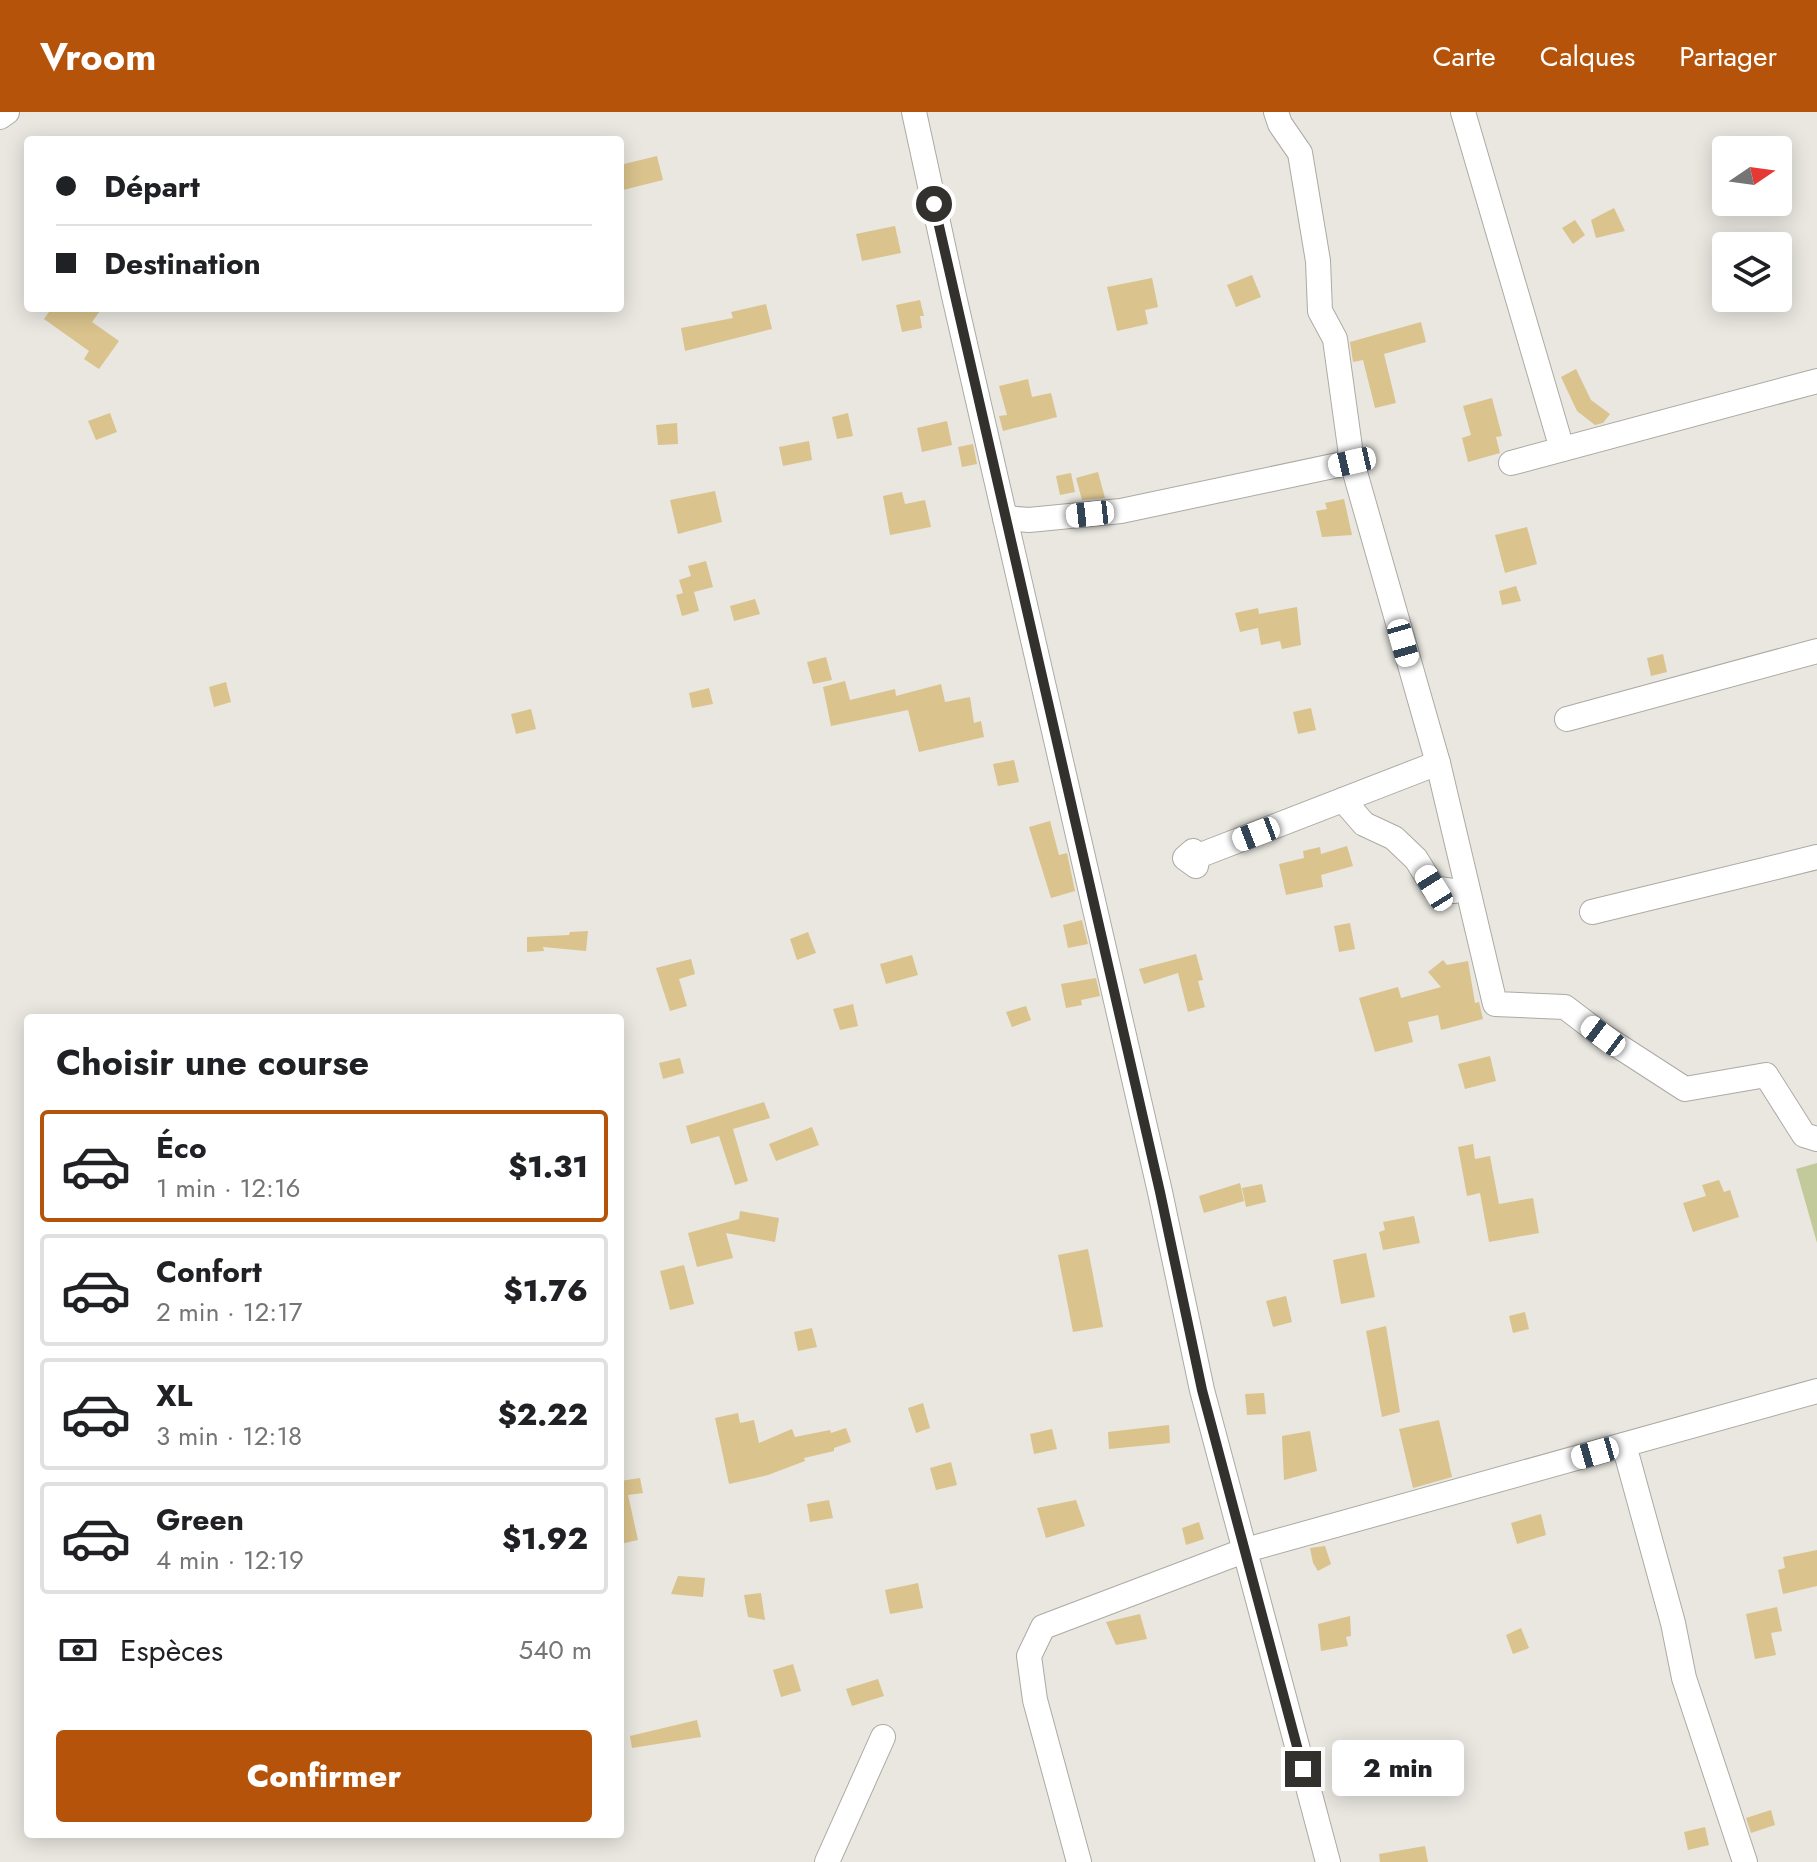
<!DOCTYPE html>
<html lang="fr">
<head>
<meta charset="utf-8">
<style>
	body { margin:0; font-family:Jost,sans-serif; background:#f6f6f6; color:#202124; height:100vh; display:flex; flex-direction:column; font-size:30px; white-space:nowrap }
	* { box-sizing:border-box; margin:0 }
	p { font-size:26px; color:#757577 }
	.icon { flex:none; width:44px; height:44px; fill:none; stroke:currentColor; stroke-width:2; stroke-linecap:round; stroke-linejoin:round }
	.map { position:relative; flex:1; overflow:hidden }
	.drawer { position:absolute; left:24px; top:902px; width:600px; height:824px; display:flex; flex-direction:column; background:#fff; border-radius:8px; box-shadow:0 4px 20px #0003 }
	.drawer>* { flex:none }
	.top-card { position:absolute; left:24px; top:24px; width:600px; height:176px; border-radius:8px; box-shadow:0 4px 20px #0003; display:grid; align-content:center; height:176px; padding:0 32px; background:#fff }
	.needle { width:52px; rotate:77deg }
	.controls { position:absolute; left:1712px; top:24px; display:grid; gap:16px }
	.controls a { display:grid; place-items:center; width:80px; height:80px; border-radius:8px; background:#fff; box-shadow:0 4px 20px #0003; font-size:40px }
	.end { position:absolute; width:36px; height:36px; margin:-18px; border:10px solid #32312e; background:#fff; box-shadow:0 0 0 4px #fff }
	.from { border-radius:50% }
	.bubble { position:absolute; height:56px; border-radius:8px; background:#fff; box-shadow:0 4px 20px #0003; font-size:26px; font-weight:800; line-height:56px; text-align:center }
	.car { position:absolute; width:24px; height:48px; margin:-24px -12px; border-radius:10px; box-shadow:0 0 6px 2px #0007; background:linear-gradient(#fff 24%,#345 0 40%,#fff 0 76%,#345 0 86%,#fff 0) }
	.top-card b { display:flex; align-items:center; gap:28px; height:76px; font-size:30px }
	.top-card b+b { border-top:2px solid #e0e0e0 }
	.top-card i { width:20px; height:20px; background:#202124 }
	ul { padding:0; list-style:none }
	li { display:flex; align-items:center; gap:24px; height:112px; margin:0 16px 12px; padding:0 16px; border:4px solid #e0e0e0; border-radius:8px }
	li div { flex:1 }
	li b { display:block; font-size:30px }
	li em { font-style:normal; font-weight:800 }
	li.selected { border-color:#b45309 }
	li>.icon { width:72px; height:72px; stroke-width:1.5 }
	h2 { padding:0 32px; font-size:36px; line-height:96px }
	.pay { display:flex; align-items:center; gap:20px; height:88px; padding:0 32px; font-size:30px }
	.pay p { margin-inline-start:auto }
	.button { display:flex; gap:16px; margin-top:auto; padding:16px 32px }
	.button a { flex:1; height:92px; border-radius:8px; background:#b45309; color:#fff; font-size:32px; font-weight:800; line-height:92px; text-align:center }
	header { display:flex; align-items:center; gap:48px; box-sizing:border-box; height:112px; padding:0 40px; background:#b45309; color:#fff }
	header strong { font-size:38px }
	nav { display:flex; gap:44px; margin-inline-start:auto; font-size:28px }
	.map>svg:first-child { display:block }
	.green { fill:#c2ca9b }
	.building { fill:#dac38d }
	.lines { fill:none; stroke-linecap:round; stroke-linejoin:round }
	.minor-casing { stroke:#acaaa4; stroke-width:26 }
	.minor { stroke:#fff; stroke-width:24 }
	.route { stroke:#32312e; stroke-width:10 }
</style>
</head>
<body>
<header>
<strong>Vroom</strong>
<nav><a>Carte</a><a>Calques</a><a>Partager</a></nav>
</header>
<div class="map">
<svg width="1817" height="1750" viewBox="0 0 1817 1750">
	<rect width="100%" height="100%" fill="#e9e7e0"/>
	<!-- green -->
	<path class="green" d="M1817,1051V1131L1796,1057Z"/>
	<!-- building -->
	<g class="building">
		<path d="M657,44L663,68L623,78L620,53Z"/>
		<path d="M1614,96L1625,119L1596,126L1591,108Z"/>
		<path d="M1575,108L1585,123L1573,132L1562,116Z"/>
		<path d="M895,114L901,141L862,149L856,122Z"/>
		<path d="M1252,163L1261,185L1236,195L1227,173Z"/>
		<path d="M1152,166L1158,195L1145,198L1148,212L1117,219L1107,175Z"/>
		<path d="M920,188L924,204H920L922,216L902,220L896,193Z"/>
		<path d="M766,192L772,217L685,239L681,216L733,206L731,200Z"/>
		<path d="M52,196H102L92,210L119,229L99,257L84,247L89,239L44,207Z"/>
		<path d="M1421,210L1426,230L1384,242L1396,291L1375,296L1363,248L1353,250L1350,230Z"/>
		<path d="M1576,257L1591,288L1610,302L1603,311L1595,313L1577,299L1561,265Z"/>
		<path d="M1028,267L1032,285L1051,281L1057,305L1003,319L999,304L1007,303L999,274Z"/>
		<path d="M1492,286L1502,324L1496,325L1500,341L1468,350L1462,326L1471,323L1463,294Z"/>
		<path d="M110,301L117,320L96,328L88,309Z"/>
		<path d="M848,301L853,324L837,327L832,305Z"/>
		<path d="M947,309L952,333L922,340L917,316Z"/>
		<path d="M677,311L678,332L658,333L656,313Z"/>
		<path d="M809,329L812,348L783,354L779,335Z"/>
		<path d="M973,332L977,352L962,355L958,335Z"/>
		<path d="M1098,360L1105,386L1082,388L1076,366Z"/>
		<path d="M1071,361L1075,380L1060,383L1056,364Z"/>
		<path d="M715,379L722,410L678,422L670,388Z"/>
		<path d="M902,380L905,392L925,388L931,415L890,423L883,384Z"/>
		<path d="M1344,387L1352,423L1322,425L1316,399L1327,397L1325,391Z"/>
		<path d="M1527,415L1537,452L1505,461L1495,423Z"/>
		<path d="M706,449L713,475L694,480L699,499L682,504L676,483L683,481L679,468L691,464L688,454Z"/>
		<path d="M1516,474L1521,489L1502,493L1499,479Z"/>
		<path d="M755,487L760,502L734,509L730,494Z"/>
		<path d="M1297,495L1301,533L1282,537L1280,529L1261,533L1258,516L1240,520L1235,501L1258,496L1259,502Z"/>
		<path d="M1663,542L1667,560L1651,564L1647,546Z"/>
		<path d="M826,545L832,568L813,572L807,550Z"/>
		<path d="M845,569L850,588L895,577L896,584L941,572L945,590L970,585L974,611L981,609L984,625L919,640L908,598L831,614L823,575Z"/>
		<path d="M226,570L231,590L214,595L209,575Z"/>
		<path d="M709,576L713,592L692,596L689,581Z"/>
		<path d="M1311,596L1316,618L1298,622L1293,600Z"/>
		<path d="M531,597L536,617L516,622L511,602Z"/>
		<path d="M1014,648L1019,670L998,674L993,652Z"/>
		<path d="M1050,709L1059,743L1067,741L1075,779L1051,786L1029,715Z"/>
		<path d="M1347,734L1353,754L1321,763L1323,775L1286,783L1279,752L1304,746L1303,739L1320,735L1321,742Z"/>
		<path d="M1082,808L1088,832L1068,836L1063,813Z"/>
		<path d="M1350,811L1355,837L1339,840L1334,814Z"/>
		<path d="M588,819L586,839L543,835L544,839L527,840V825L569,823L570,820Z"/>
		<path d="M808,820L816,841L797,848L790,827Z"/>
		<path d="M1196,842L1203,868L1198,869L1205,895L1188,900L1178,861L1144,872L1139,857Z"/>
		<path d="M912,843L918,863L886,872L880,852Z"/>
		<path d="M691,847L695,862L679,867L687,894L670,899L656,856Z"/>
		<path d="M1443,848L1447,853L1468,849L1475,891L1479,890L1483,907L1441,918L1438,903L1408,910L1413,930L1375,940L1359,886L1398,875L1401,886L1441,875L1428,860Z"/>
		<path d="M1096,866L1100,884L1081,888L1082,893L1066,896L1061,872Z"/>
		<path d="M853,892L858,914L840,918L833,897Z"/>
		<path d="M1026,894L1031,908L1012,915L1006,900Z"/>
		<path d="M1490,944L1496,969L1465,977L1458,952Z"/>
		<path d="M680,946L684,961L663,967L659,951Z"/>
		<path d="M764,990L770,1006L733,1017L748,1069L735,1073L719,1024L691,1032L686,1014Z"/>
		<path d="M812,1015L819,1033L776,1049L769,1032Z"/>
		<path d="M1473,1032L1475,1047L1490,1044L1499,1092L1533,1086L1539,1121L1489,1130L1480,1081L1467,1084L1458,1035Z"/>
		<path d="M1719,1068L1724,1080L1730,1078L1739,1105L1693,1120L1683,1091L1706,1084L1702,1073Z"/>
		<path d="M1240,1071L1244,1089L1204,1101L1199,1084Z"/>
		<path d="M1262,1072L1266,1090L1246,1095L1242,1076Z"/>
		<path d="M740,1099L779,1106L775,1130L726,1121L733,1146L697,1155L688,1121L739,1107Z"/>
		<path d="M1414,1104L1420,1131L1383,1138L1379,1120L1385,1118L1383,1110Z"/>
		<path d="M1088,1137L1103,1215L1073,1220L1058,1143Z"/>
		<path d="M1366,1141L1375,1185L1341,1192L1333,1148Z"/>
		<path d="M684,1153L694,1192L670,1198L660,1159Z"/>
		<path d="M1286,1184L1292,1210L1273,1215L1266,1189Z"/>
		<path d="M1525,1200L1529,1217L1513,1221L1509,1204Z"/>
		<path d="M1386,1214L1400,1300L1382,1305L1366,1219Z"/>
		<path d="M812,1216L817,1235L798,1239L794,1220Z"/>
		<path d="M1264,1281L1266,1302L1247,1303L1245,1282Z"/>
		<path d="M923,1291L930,1316L916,1321L908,1296Z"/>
		<path d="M738,1301L740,1311L754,1308L759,1331L792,1317L795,1325L830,1318L831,1321L846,1316L851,1330L834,1336V1339L804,1346L805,1349L768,1363L729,1372L715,1306Z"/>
		<path d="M1439,1308L1452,1365L1413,1376L1399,1317Z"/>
		<path d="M1169,1313L1170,1331L1109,1337L1108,1320Z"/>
		<path d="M1052,1317L1057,1337L1034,1342L1030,1322Z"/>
		<path d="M1310,1319L1317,1359L1284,1368L1282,1324Z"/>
		<path d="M951,1350L957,1373L936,1378L930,1356Z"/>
		<path d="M640,1366L643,1381L628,1383L638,1428L620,1432V1369Z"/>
		<path d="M829,1388L833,1406L810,1410L807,1392Z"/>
		<path d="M1076,1388L1085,1414L1046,1426L1037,1396Z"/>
		<path d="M1541,1402L1546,1423L1517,1432L1511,1411Z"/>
		<path d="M1199,1410L1204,1427L1186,1433L1182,1416Z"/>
		<path d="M1325,1434L1331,1452L1318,1459L1313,1451L1310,1436Z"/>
		<path d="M1817,1438V1474L1783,1482L1778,1458L1785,1456L1783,1445Z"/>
		<path d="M678,1464L705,1466L703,1485L671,1482Z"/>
		<path d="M918,1471L923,1496L890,1502L885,1478Z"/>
		<path d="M761,1481L765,1508L748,1505L744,1483Z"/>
		<path d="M1777,1495L1782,1519L1771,1521L1776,1543L1755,1547L1746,1502Z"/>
		<path d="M1140,1502L1147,1527L1116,1533L1106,1510Z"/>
		<path d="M1350,1504L1351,1524L1346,1525L1348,1534L1321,1539L1318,1512Z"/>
		<path d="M1521,1516L1529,1536L1513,1542L1506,1523Z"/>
		<path d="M793,1552L801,1579L781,1585L773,1558Z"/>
		<path d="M878,1567L884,1584L852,1594L846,1577Z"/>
		<path d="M697,1608L701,1625L632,1636L630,1624Z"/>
		<path d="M1771,1698L1775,1713L1751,1721L1746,1706Z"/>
		<path d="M1705,1715L1709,1733L1688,1738L1684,1720Z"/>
		<path d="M1425,1734L1428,1750H1380L1379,1742Z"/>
	</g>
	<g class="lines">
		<defs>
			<g id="minor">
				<path d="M914,0L954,184L1160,1080L1202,1278L1328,1750"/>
				<path d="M1276,0L1280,12L1300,41L1318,149L1320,199L1335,227L1352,350L1438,651L1495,892L1565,895L1603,924L1685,977L1766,963L1804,1023L1817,1027"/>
				<path d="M1463,0L1562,337"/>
				<path d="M0,5L7,0"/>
				<path d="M1511,351L1817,269"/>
				<path d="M1005,406L1029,408L1121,399L1352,350"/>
				<path d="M1567,607L1817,539"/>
				<path d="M1343,688L1364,712L1394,726L1416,747L1434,776L1454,779L1467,776"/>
				<path d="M1198,744L1196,754L1185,746L1193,739L1198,744L1438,651"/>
				<path d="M1592,800L1817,745"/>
				<path d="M1624,1333L1673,1511L1684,1566L1745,1750"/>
				<path d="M827,1750L883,1625"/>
				<path d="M1079,1750L1035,1588L1029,1544L1043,1515L1246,1438L1817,1279"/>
			</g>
		</defs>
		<!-- minor casing -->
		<use href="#minor" class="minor-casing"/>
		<!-- minor -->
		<use href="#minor" class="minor"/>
	</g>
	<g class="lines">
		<!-- route -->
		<path class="route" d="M934,92L1160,1080L1202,1278L1303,1657"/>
	</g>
</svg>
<div class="controls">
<a><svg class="needle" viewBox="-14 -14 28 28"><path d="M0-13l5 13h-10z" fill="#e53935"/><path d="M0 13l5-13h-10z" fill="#757577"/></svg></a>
<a><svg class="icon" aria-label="layers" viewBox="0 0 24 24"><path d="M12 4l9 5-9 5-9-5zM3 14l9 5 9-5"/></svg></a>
</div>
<i class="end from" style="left:934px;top:92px"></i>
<i class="end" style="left:1303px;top:1657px"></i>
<div class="bubble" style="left:1332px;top:1628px;width:132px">2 min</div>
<i class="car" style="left:1352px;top:350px;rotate:257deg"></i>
<i class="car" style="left:1090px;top:402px;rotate:264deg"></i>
<i class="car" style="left:1403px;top:531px;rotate:164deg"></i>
<i class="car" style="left:1256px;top:722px;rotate:249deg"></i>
<i class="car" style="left:1434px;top:776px;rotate:328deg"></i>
<i class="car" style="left:1603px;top:924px;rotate:307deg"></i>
<i class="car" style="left:1595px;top:1341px;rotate:254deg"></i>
<div class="top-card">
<b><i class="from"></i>Départ</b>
<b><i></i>Destination</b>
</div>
<section class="drawer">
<h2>Choisir une course</h2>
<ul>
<li class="selected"><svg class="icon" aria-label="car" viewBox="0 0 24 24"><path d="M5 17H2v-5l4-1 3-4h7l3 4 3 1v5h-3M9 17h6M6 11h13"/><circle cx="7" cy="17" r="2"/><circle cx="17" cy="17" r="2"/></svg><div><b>Éco</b><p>1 min · 12:16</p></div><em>$1.31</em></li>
<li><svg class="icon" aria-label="car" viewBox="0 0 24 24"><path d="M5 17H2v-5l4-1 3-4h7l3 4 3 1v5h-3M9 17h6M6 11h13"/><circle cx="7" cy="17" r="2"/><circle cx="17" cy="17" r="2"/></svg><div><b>Confort</b><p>2 min · 12:17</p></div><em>$1.76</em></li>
<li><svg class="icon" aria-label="car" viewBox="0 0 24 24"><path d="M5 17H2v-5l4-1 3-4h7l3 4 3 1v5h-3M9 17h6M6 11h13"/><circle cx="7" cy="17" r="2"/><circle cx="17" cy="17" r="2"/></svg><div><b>XL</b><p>3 min · 12:18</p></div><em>$2.22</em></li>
<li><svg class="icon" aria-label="car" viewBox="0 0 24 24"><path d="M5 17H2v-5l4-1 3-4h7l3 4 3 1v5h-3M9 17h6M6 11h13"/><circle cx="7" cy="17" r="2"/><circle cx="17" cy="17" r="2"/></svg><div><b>Green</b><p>4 min · 12:19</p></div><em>$1.92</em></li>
</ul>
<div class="pay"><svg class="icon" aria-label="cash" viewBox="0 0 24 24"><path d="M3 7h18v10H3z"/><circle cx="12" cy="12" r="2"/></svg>Espèces<p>540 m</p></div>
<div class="button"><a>Confirmer</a></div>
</section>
</div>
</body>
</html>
